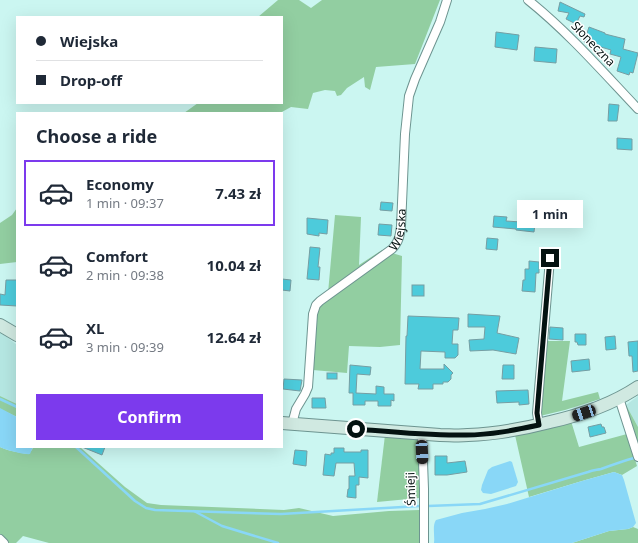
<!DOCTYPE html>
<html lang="en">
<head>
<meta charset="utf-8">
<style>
	body { margin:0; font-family:"Noto Sans",sans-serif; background:#f6f6f7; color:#1f2937; height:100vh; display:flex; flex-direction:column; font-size:15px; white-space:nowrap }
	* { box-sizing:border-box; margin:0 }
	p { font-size:13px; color:#747a83 }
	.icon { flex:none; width:22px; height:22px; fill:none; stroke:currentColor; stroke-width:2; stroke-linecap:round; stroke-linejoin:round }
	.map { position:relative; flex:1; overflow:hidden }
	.side { position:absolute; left:16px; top:112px; width:267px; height:336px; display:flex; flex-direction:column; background:#fff; border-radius:0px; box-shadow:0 4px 16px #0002 }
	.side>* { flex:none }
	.hud { position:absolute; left:16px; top:16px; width:267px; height:88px; border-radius:0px; box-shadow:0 4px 16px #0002; display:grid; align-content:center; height:88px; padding:0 20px; background:#fff }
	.end { position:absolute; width:18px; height:18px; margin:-9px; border:5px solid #041211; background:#fff; box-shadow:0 0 0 2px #fff }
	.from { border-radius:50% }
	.bubble { position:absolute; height:28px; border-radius:0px; background:#fff; box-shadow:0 4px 16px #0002; font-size:13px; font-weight:700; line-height:28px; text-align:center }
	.car { position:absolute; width:12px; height:24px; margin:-12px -6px; border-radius:5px; box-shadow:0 0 3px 1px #0007; background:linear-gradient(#222 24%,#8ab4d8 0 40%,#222 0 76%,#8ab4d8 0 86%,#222 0) }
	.hud b { display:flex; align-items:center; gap:14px; height:38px; font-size:15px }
	.hud b+b { border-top:1px solid #e0e1e3 }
	.hud i { width:10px; height:10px; background:#1f2937 }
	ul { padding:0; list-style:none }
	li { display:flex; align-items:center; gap:12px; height:66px; margin:0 8px 6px; padding:0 12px; border:2px solid transparent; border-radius:0px }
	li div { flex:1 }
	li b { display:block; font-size:15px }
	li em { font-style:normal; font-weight:700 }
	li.on { border-color:#7c3aed }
	li>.icon { width:36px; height:36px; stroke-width:1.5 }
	h2 { padding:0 20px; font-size:18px; line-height:48px }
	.action { display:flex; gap:8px; margin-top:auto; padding:8px 20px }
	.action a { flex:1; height:46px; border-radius:0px; background:#7c3aed; color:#fff; font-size:16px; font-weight:700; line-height:46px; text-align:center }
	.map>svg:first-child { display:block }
	.built { fill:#b5e7e2 }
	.green { fill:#92cea1 }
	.water { fill:#89d7f7 }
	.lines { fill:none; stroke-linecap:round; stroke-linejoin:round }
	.stream { stroke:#89d7f7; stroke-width:2.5 }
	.building { fill:#4dcbdb; stroke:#769ea3 }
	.street-casing { stroke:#6d9490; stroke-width:10 }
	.secondary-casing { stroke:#6d9490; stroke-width:14 }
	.street { stroke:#fff; stroke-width:8 }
	.secondary { stroke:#d0e9e1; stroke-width:12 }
	.route { stroke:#041211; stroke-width:5 }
	.labels { text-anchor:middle; stroke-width:3; stroke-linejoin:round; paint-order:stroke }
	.street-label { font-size:12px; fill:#041211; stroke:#fff }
</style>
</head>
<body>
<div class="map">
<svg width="638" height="543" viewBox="0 0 638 543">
	<rect width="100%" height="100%" fill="#cbf6f1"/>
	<!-- built -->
	<g class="built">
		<path d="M0,332L17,345V404L0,396Z"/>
		<path d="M638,396V427L626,405Z"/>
	</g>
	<!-- green -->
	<g class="green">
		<path d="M278,0H299L311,8L322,0H440L415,64L376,67L370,90L365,87L364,77L347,88L341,95L337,96L335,91L325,90L313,93L308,109L291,107L280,113H184L198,103H282V17H258Z"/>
		<path d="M17,208V262L0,264V223L12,215Z"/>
		<path d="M335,215L361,217L359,265L382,250L402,256L400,345L380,347L349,346L347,373L313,370L308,346L310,308L328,293Z"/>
		<path d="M547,341H570L562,401L598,392L600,399L565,410L540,416Z"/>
		<path d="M0,396L17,404V417L0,409Z"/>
		<path d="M626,405L638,427V447Z"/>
		<path d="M571,421L579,447L627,434L637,466L622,475L614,472L582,481L529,497L515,435Z"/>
		<path d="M385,435L417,437L420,477L419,498L377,502Z"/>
		<path d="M0,447C8,451 18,452 27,454L32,450L33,447H80L125,487L147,503L161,505L284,510L299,508L333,516L389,511L419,510L421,543H49L23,536L16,543H7L0,538Z"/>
		<path d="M633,527L638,529V543H572L609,531L628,529Z"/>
	</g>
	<!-- water -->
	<g class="water">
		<path d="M0,408L17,417V447H33L30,454C25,455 5,450 0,447Z"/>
		<path d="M510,461L512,462L518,482L516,486L491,494L483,493L481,490L482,485L488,470L492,467Z"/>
		<path d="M614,472L622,475L624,480L636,523L633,527L628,529L609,531L572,543H434C435,535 432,526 436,520L462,513L485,509L507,504L582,481Z"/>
	</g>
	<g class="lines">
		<!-- stream -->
		<g class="stream">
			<path d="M0,399L17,407"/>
			<path d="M76,447L135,501L146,508L155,510L281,514L420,506"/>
			<path d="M428,506L480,504L588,472C593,470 597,470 601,469C612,465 623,461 634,458"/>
			<path d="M194,511L222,526L278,543"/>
		</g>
	</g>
	<!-- building -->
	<g class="building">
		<path d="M560,2L585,14L584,17L580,16L576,24L566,19L569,13L558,11Z"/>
		<path d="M589,27L605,33V34L625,39L623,49L638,53L633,73L630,72L629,75L617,71L621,57L610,54L611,50L584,42Z"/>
		<path d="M496,32L519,35L517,50L495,47Z"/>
		<path d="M535,47L557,49L556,63L534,61Z"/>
		<path d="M609,104L619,105L617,121H608Z"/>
		<path d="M617,138L632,139V150L617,149Z"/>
		<path d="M381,202L393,203L392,211L380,210Z"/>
		<path d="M521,214L536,216L534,232L516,230V229L493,227L494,216L507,217L506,221L521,222Z"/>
		<path d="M307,218L328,220L327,234L319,233V236L307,234Z"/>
		<path d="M379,224L392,225L391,236L378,235Z"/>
		<path d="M487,238L498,239L497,250L486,249Z"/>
		<path d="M310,247L320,248L318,267H320L319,280L307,279Z"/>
		<path d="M529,261L539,262V273H536L535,292L522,291L523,280H525V269H529Z"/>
		<path d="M282,279L291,280L290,291L282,290Z"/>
		<path d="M6,280H17V306L0,305V294L5,295Z"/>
		<rect x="412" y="285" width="12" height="11"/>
		<path d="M468,314L500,316L497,333L519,338L516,354L493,350L470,351L469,340L484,339L485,327H468Z"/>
		<path d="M408,316L459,318L458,330H453L452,344H458V355L455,358H445V352L421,351L420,369H444V364L453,373L451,375V379L448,382H443V384H433V389H418L419,384H405L406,336H407Z"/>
		<path d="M550,327L563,328V340L549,339Z"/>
		<path d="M575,334H586V345H578L577,342H575Z"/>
		<path d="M615,336L616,349L606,350L605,337Z"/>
		<path d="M638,341V371L633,372L632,356H629L628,342Z"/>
		<path d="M589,359L590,370L572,372L571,361Z"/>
		<path d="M350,365L371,367L370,375L357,374L356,393L376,394V386L384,387V394H394V401L391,400V406H378V401H365V405H353V393H349Z"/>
		<path d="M503,365H514V379H502Z"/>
		<rect x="327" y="373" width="10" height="6"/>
		<path d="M284,379L302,380L300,391L283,389Z"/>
		<path d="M528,390L529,404L519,405V402L497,403L496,391Z"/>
		<path d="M312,398H325L326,408H312Z"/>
		<path d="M601,424L602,427H604L606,433L590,437L588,427Z"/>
		<path d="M82,447H105L102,455Z"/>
		<path d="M334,448H344V452H361V450H368V478L359,477V485H356V498L347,497L348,489H349V476H355L354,463H336L334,476L323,475L325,454L331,455V453H334Z"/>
		<path d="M295,450L307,451L306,466L293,464Z"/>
		<path d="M435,456H447V463L465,461L467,472L447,475H435Z"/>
	</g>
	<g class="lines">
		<defs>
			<g id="street">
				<path d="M528,0C568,32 602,71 638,109"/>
				<path d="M619,398L638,457"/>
				<path id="s1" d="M292,424L296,409L305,394L308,387L313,314L316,305L320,301L392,249C399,242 400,235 401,226L405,134L409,96L415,79L440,22L447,0"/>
				<path d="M539,425L537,413L550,259"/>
				<path d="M422,434L424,489V543"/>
				<path d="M0,539L4,543"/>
			</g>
			<g id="secondary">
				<path d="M0,325L17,335"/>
				<path d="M282,423L440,435C449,435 459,436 468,435C496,434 523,429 550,422C581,415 611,405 638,387"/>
			</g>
		</defs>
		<!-- street casing -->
		<use href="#street" class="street-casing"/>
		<!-- secondary casing -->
		<use href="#secondary" class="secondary-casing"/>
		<!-- street -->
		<use href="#street" class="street"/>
		<!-- secondary -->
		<use href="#secondary" class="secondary"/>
	</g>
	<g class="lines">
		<!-- route -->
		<path class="route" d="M356,429C392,432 430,436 466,435C491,435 515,430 539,425L537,413L550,258"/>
	</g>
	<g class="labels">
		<!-- street labels -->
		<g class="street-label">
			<text transform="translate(593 44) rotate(46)" y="4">Słoneczna</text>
			<text dy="4" stroke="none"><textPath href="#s1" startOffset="239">Wiejska</textPath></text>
			<text transform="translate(411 489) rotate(-92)" y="4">Śmieji</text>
		</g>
	</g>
</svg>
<i class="end from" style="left:356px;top:429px"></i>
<i class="end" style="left:550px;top:258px"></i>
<div class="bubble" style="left:517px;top:200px;width:66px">1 min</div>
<i class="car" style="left:584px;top:413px;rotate:252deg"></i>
<i class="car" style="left:422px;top:452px;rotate:177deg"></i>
<div class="hud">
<b><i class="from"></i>Wiejska</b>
<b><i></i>Drop-off</b>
</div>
<section class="side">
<h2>Choose a ride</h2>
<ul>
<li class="on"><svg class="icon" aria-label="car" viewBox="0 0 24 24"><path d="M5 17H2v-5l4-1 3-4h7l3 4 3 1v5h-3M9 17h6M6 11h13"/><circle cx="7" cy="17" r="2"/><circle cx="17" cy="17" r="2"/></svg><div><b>Economy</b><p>1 min · 09:37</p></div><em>7.43 zł</em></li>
<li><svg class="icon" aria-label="car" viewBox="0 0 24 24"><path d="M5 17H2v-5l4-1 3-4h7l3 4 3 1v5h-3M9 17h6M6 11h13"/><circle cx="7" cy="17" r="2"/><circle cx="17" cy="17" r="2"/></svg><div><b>Comfort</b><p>2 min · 09:38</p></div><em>10.04 zł</em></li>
<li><svg class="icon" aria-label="car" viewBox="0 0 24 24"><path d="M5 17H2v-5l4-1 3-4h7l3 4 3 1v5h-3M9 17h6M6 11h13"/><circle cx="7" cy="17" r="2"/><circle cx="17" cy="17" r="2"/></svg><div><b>XL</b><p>3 min · 09:39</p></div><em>12.64 zł</em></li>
</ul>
<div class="action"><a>Confirm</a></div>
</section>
</div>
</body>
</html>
